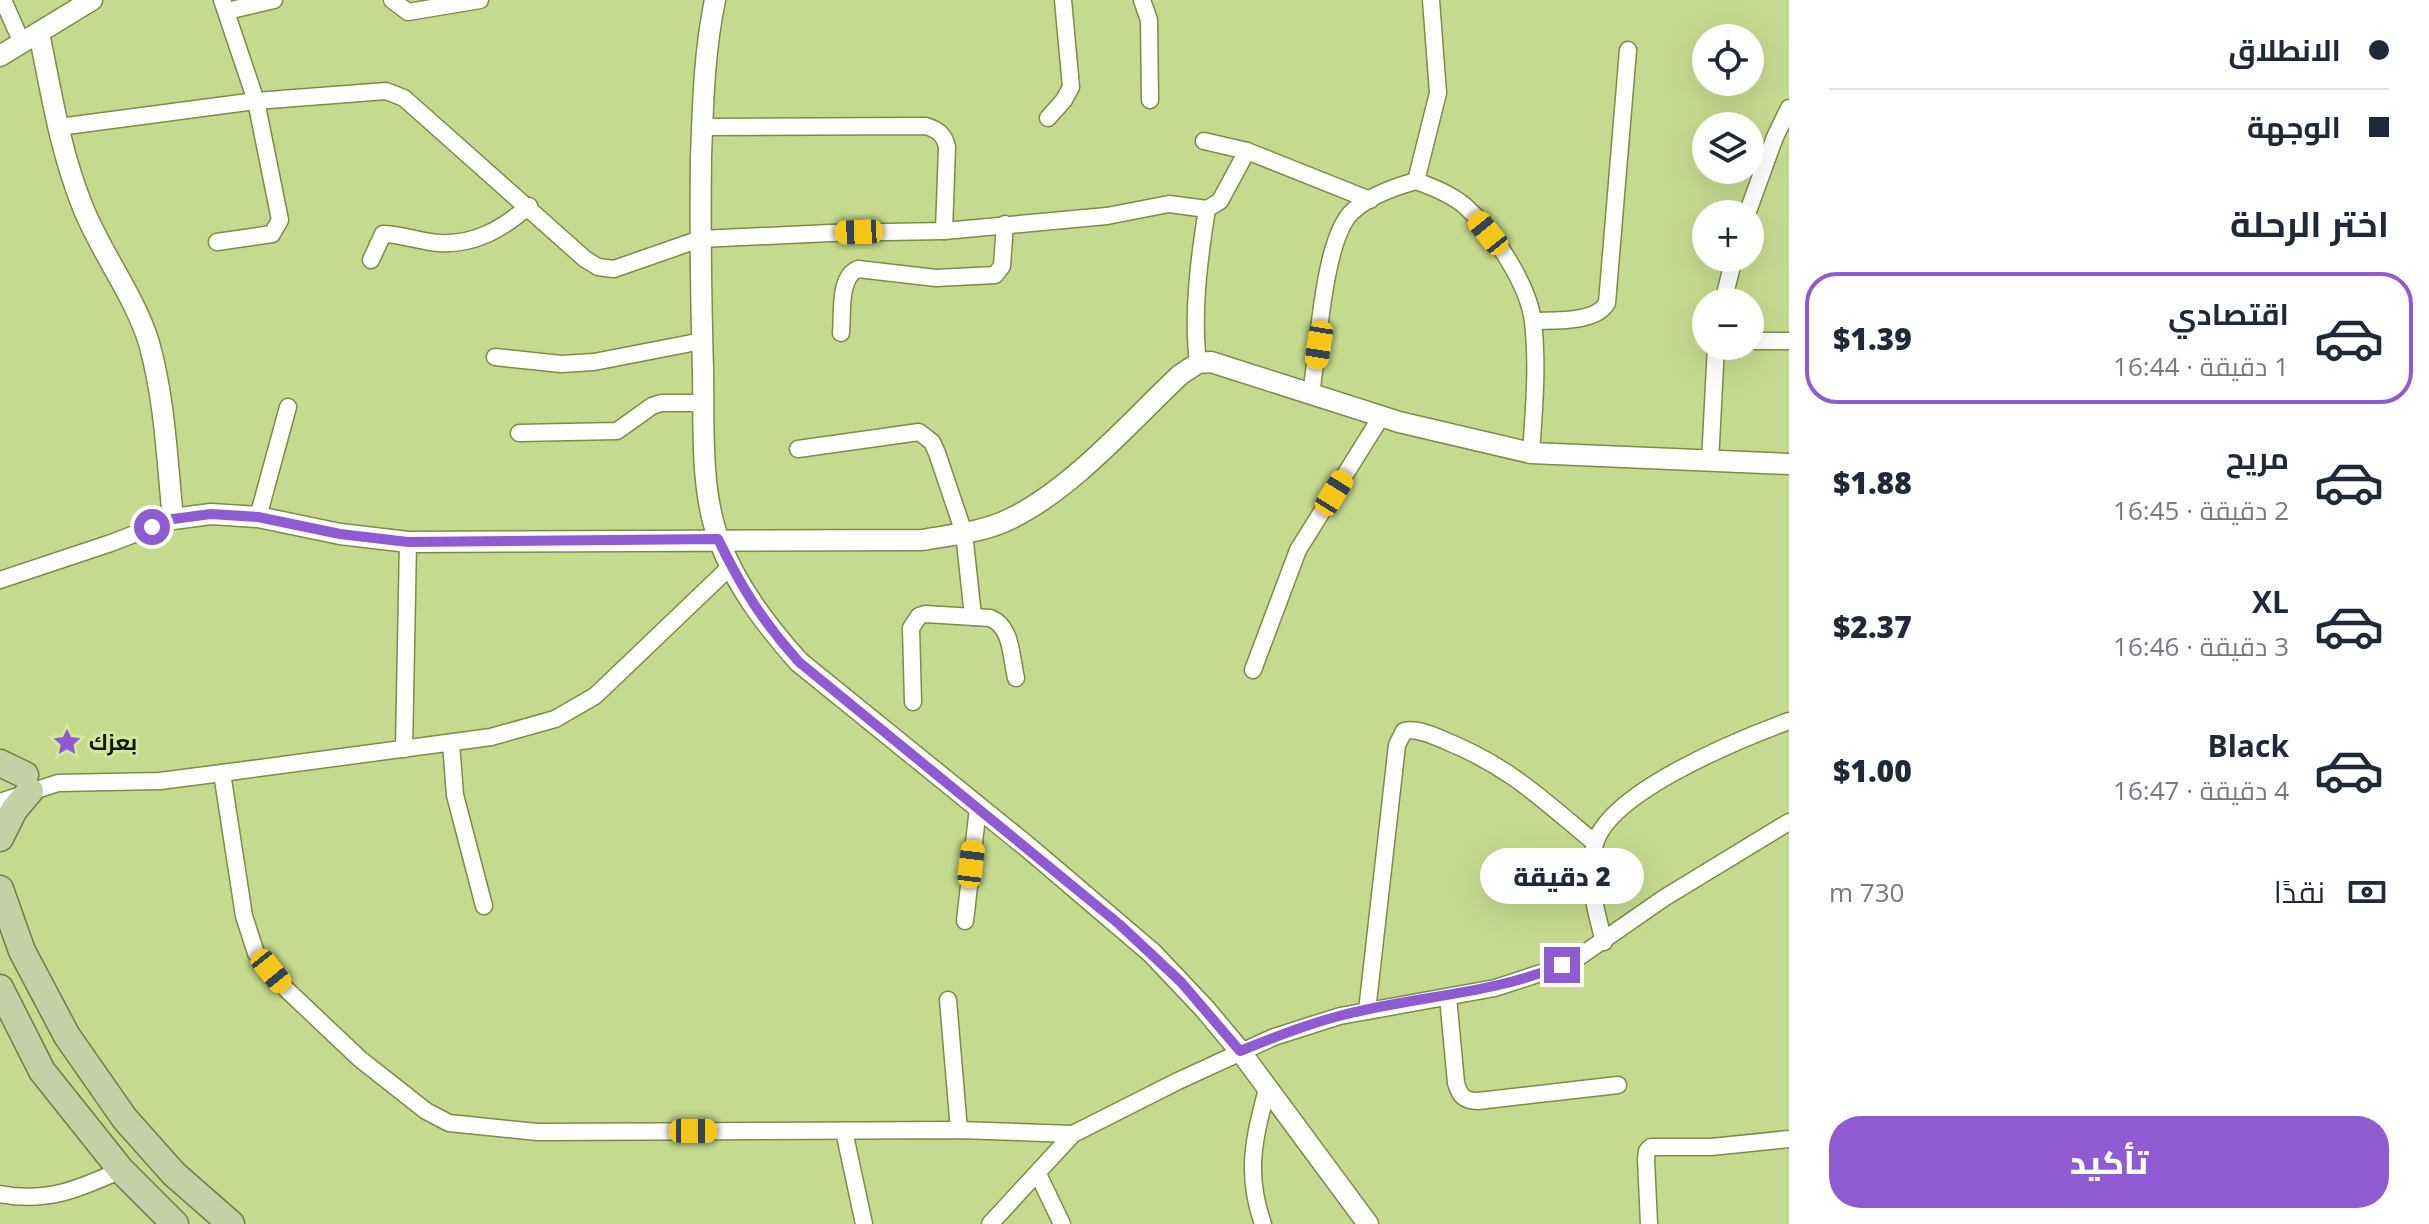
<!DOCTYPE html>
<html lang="ar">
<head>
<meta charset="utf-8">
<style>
	body { margin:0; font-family:"Open Sans",Cairo,sans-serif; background:#f6f6f7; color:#1f2937; direction:rtl; height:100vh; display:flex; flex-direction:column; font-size:30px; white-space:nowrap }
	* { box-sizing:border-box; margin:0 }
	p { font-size:26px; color:#747a83 }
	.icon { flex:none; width:44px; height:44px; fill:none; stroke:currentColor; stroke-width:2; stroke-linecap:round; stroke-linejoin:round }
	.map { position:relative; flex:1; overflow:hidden; direction:ltr }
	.panel { display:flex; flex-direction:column; background:#fff; width:640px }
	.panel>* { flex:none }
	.hud { display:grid; align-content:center; height:176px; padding:0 40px; background:#fff }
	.fabs { position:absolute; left:1692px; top:24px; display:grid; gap:16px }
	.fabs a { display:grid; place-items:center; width:72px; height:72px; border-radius:50%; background:#fff; box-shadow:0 8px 32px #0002; font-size:40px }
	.end { position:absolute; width:36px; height:36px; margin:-18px; border:10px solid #8e5bd3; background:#fff; box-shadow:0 0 0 4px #fff }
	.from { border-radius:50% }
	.bubble { position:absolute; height:56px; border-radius:28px; background:#fff; box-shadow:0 8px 32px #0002; font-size:26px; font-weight:800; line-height:56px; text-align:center; direction:rtl }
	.car { position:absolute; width:24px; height:48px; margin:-24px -12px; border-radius:10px; box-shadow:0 0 6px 2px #0007; background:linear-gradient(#f5c518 24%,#345 0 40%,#f5c518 0 76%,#345 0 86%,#f5c518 0) }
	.hud b { display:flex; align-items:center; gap:28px; height:76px; font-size:30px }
	.hud b+b { border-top:2px solid #e0e1e3 }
	.hud i { width:20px; height:20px; background:#1f2937 }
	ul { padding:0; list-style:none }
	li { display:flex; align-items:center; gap:24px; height:132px; margin:0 16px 12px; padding:0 24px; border:4px solid transparent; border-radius:32px }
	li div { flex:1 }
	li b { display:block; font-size:30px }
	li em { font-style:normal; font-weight:800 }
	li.selected { border-color:#8e5bd3 }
	li>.icon { width:72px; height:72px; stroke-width:1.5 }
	h2 { padding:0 40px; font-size:36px; line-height:96px }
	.pay { display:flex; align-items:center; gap:20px; height:88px; padding:0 40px; font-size:30px }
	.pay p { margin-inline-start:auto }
	.primary-button { display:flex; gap:16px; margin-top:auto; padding:16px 40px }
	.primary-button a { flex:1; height:92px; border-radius:32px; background:#8e5bd3; color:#fff; font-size:32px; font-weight:800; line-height:92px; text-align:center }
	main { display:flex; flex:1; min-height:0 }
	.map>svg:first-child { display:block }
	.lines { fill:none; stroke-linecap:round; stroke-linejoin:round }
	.minor-casing { stroke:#7b8c44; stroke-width:19 }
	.tertiary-casing { stroke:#7b8c44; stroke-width:23 }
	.primary-casing { stroke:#6d7b44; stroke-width:29 }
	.minor { stroke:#fff; stroke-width:16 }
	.tertiary { stroke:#fff; stroke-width:20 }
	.primary { stroke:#c5d1a4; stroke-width:26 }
	.route { stroke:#8e5bd3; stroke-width:10 }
	.labels { text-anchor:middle; stroke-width:6; stroke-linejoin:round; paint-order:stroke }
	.poi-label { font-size:22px; font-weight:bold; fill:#101600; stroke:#d3e89c; text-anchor:start }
</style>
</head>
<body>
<main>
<section class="panel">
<div class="hud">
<b><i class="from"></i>الانطلاق</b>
<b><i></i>الوجهة</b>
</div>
<h2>اختر الرحلة</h2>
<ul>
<li class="selected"><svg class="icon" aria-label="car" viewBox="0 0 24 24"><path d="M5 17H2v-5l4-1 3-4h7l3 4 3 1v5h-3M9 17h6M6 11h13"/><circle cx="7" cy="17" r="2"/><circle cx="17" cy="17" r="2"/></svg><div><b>اقتصادي</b><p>1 دقيقة · 16:44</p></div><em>$1.39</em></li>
<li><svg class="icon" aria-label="car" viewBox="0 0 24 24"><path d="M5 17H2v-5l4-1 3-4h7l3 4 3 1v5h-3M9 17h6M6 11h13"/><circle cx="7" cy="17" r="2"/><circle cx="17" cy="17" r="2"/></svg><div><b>مريح</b><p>2 دقيقة · 16:45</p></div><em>$1.88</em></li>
<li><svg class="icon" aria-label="car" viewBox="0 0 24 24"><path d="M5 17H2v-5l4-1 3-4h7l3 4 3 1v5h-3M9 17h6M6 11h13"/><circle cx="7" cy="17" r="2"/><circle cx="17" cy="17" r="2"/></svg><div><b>XL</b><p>3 دقيقة · 16:46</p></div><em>$2.37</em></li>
<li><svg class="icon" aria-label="car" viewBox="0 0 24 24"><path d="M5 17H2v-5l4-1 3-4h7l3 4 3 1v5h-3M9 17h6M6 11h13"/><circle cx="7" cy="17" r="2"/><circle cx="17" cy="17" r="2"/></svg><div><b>Black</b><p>4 دقيقة · 16:47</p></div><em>$1.00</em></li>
</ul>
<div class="pay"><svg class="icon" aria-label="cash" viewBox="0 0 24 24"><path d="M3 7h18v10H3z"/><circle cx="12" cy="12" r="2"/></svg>نقدًا<p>730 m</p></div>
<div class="primary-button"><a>تأكيد</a></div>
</section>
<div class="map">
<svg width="1789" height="1224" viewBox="0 0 1789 1224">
	<rect width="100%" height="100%" fill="#c6da8f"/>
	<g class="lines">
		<defs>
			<g id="minor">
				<path d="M3,0L22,43"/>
				<path d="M392,0L408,12L480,0"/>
				<path d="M1142,0L1149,20L1150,100"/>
				<path d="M227,11L274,0"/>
				<path d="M1048,118L1064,100L1071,87L1063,0"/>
				<path d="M59,127L256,101L386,91L404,98L585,259L598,267L614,269L700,239L830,233L944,231L1107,216L1169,204L1207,209L1220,201L1247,151"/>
				<path d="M702,127L926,126C938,130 944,134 947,147L944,231"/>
				<path d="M1204,141L1247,151L1370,200"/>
				<path d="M1416,181L1438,93L1431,0"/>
				<path d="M1747,214L1775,137L1789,108"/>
				<path d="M217,242L272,234L280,220L256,101L222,0"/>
				<path d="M371,260L383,234C402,234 420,242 439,243C475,245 502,229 529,206"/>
				<path d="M1723,302L1734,258"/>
				<path d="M1533,321C1555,320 1596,323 1607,303L1628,50"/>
				<path d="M841,333C843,314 838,277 858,269L936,278L995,275L1002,266L1005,224"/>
				<path d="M1750,341H1789"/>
				<path d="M495,357L561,364L594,362L702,341"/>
				<path d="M1198,363C1192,313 1199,259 1207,209"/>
				<path d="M1311,394C1318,351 1323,244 1350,214C1366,197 1394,187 1416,181C1433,187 1451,194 1465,206C1493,231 1529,285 1533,322C1538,365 1534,410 1531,453"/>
				<path d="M519,433L617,431L652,406L661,403H704"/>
				<path d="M798,449L919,432L932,442L937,453L964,533L973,616"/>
				<path d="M1710,462L1716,346"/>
				<path d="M258,517L288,407"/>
				<path d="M0,580L111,543L173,519"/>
				<path d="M1253,670L1298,550L1381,417"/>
				<path d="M913,702L911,628L919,616L925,614L990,618C1012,626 1011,657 1016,678"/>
				<path d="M451,743L455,795L484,906"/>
				<path d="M404,749L408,542"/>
				<path d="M222,773L244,916L256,953L286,989L360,1059L426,1111L449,1123L537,1132L959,1130L1073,1134"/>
				<path d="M0,802L58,783L160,781L222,773L491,737L555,719L595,696L731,566"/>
				<path d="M965,921L978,808"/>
				<path d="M1604,942C1596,910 1585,877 1595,844C1609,792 1740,739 1789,721"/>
				<path d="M1448,997L1456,1083C1460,1096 1464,1101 1478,1101L1618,1085"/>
				<path d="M948,1000L959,1130"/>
				<path d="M1367,1011L1397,745L1404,731C1418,728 1434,736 1446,741C1510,767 1543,800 1595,843"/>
				<path d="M844,1131L864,1224"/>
				<path d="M1038,1174L1062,1224"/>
				<path d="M0,1194C47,1203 79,1189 121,1170"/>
				<path d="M990,1224L1073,1134L1178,1081L1274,1037L1340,1016L1495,988L1544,972L1579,957L1664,898L1789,822"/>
				<path d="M1263,1224C1245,1173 1254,1139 1267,1089"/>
				<path d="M1649,1224L1646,1159L1647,1151L1651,1147H1711L1789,1139"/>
			</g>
			<g id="tertiary">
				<path d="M715,0C704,53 703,104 701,157C700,229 701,299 703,371C704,423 700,491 719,540C736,586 767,626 799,662L1030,849L1152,953L1204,1008L1240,1051L1368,1224"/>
				<path d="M39,33C51,91 60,150 82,205C100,252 134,294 149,343C165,400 167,460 173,519L211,514L258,517L340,534L408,542L922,540C951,535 985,532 1012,518C1073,488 1130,422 1180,375L1198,363L1211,362L1399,422L1531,453L1789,464"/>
				<path d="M0,56L92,0"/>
			</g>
			<g id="primary">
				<path d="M0,763L25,775"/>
				<path d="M0,838L14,810L30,791"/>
				<path d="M0,889L22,951L67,1036L125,1119L174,1174L231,1224"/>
				<path d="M0,988L42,1071L121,1170L175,1224"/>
			</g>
		</defs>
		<!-- minor casing -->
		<use href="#minor" class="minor-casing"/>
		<!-- tertiary casing -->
		<use href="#tertiary" class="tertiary-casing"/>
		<!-- primary casing -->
		<use href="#primary" class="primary-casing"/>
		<!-- minor -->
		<use href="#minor" class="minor"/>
		<!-- tertiary -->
		<use href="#tertiary" class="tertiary"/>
		<!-- primary -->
		<use href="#primary" class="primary"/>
	</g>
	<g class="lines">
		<!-- route -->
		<path class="route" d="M152,527L173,519L211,514L258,517L340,534L408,542L718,539C741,587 763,622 799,662L1119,924L1181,982L1240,1051C1272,1038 1305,1025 1339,1016C1413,996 1490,995 1562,965"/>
	</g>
	<!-- icons -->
	<defs>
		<symbol id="sight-bare" viewBox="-9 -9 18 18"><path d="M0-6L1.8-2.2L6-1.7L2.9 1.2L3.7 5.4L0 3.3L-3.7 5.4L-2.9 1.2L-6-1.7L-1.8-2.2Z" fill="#8e5bd3" stroke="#d3e89c" stroke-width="2.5" paint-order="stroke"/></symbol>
	</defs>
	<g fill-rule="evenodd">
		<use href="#sight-bare" x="47" y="722" width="40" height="40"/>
	</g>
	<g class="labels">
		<!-- poi labels -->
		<g class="poi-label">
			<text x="89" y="750">بعزك</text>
		</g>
	</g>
</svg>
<div class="fabs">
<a><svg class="icon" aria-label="locate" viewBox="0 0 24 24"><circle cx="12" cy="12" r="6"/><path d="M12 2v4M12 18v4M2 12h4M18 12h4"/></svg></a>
<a><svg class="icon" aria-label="layers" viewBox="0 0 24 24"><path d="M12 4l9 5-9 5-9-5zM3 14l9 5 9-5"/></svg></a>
<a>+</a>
<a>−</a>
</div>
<i class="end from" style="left:152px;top:527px"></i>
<i class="end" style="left:1562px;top:965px"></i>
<div class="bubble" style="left:1480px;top:848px;width:164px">2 دقيقة</div>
<i class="car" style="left:859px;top:232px;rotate:268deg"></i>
<i class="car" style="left:1488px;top:233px;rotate:321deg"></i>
<i class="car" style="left:1319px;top:345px;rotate:189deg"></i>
<i class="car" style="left:1334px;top:493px;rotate:32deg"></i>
<i class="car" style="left:971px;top:864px;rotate:7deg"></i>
<i class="car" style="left:271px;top:971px;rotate:141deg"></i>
<i class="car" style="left:693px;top:1131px;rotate:90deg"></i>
</div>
</main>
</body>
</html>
